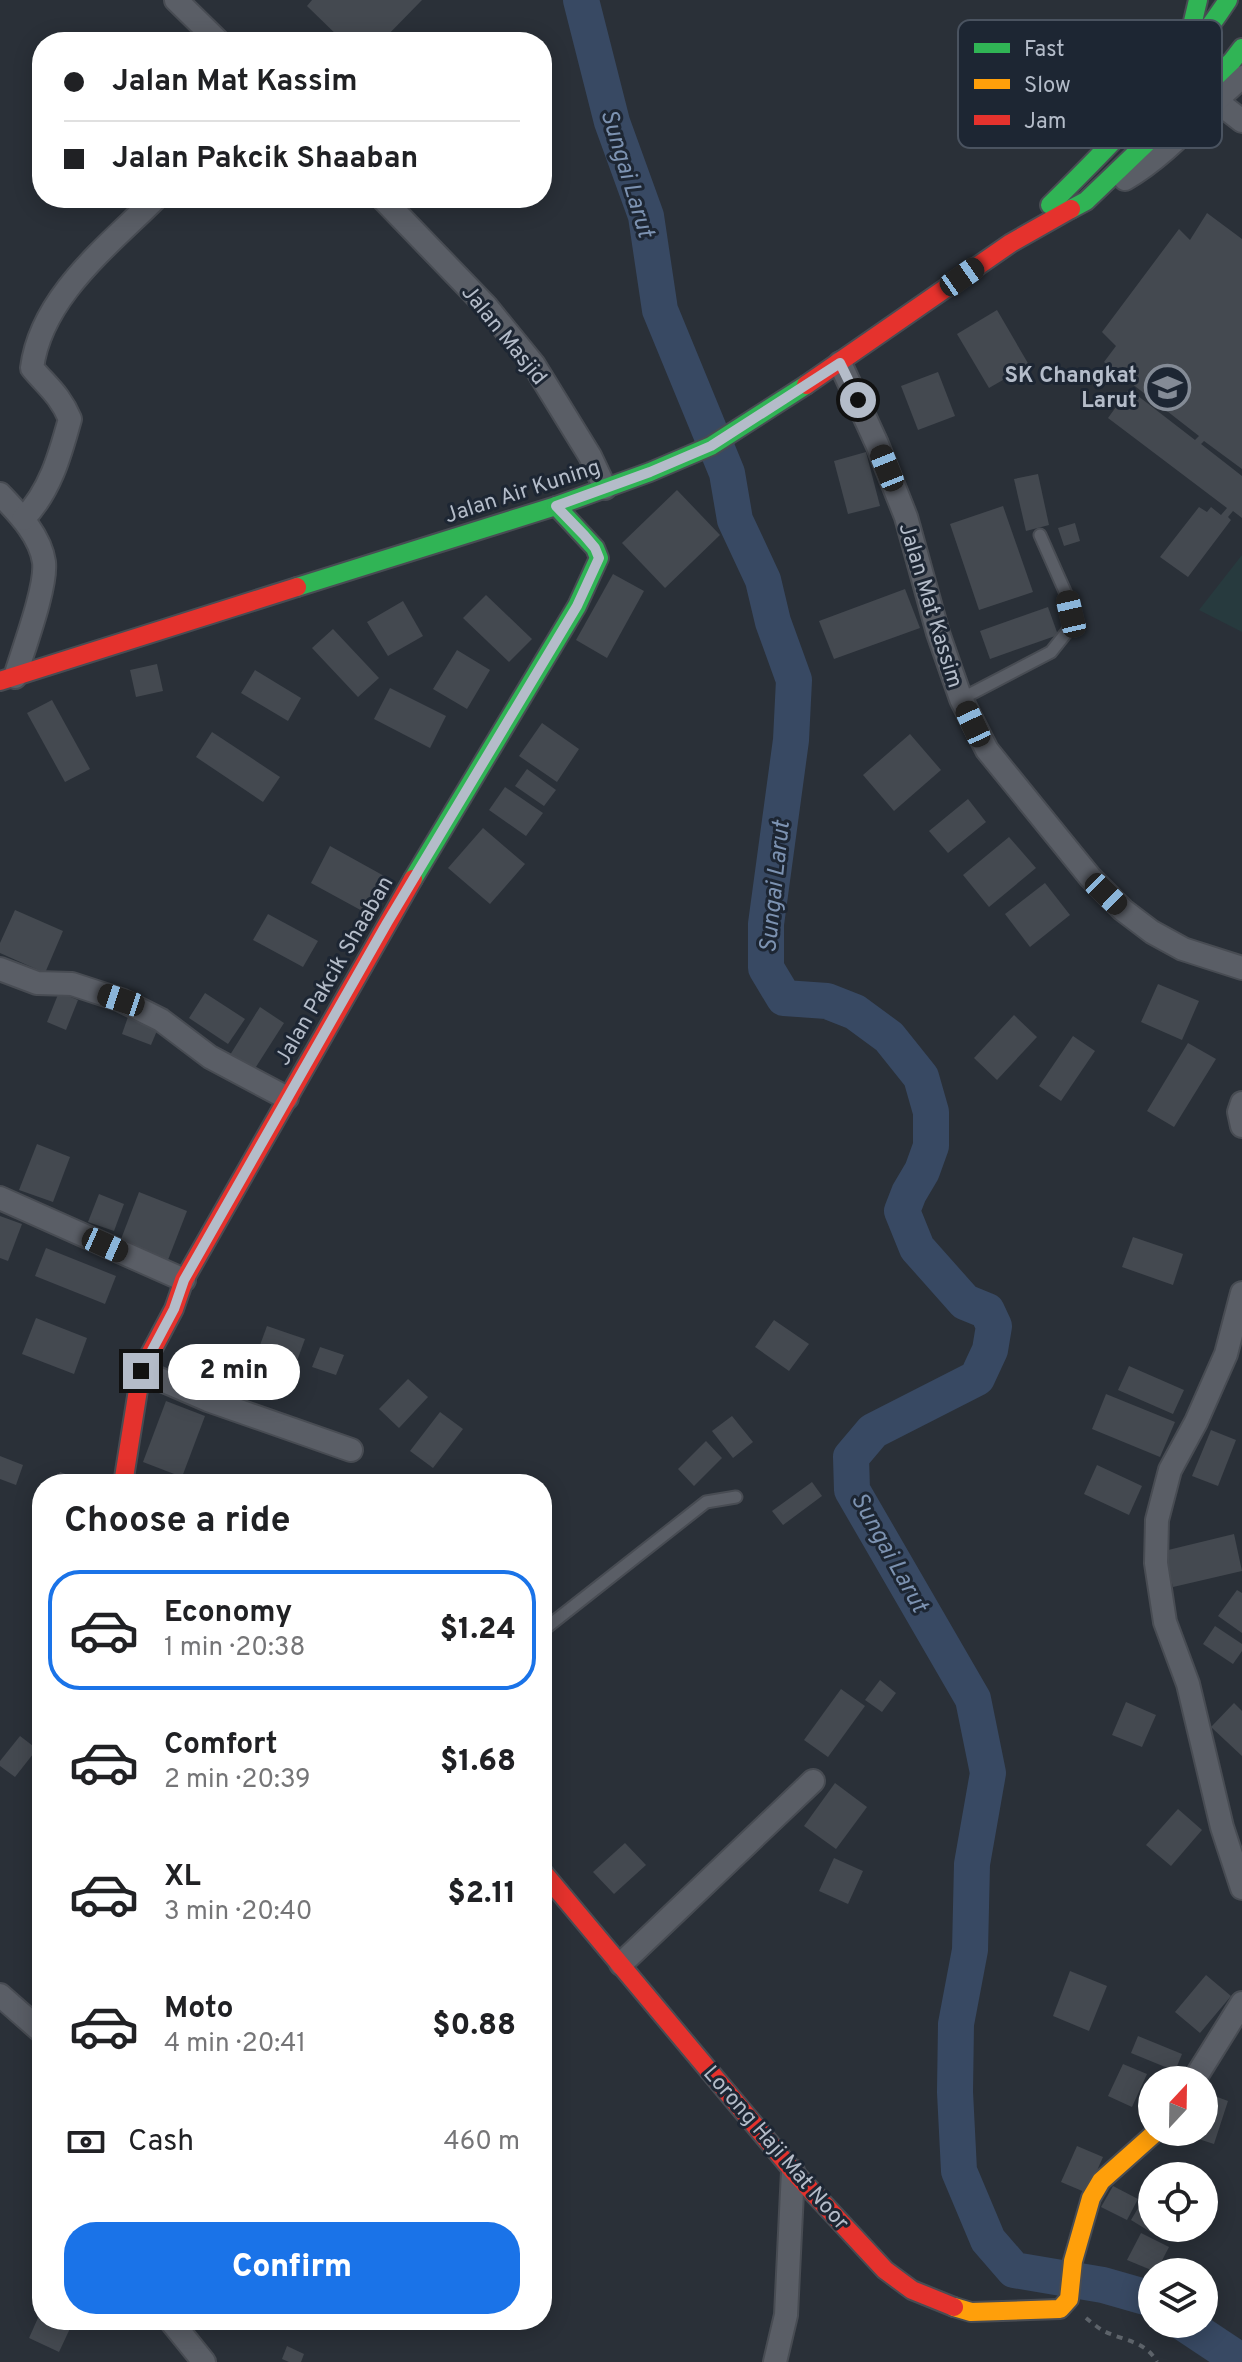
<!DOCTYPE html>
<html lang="en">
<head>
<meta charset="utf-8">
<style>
	body { margin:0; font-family:Overpass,sans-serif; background:#f2f2f2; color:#202124; height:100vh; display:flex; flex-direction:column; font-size:30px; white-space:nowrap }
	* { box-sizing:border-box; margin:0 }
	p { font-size:26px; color:#757577 }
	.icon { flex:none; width:44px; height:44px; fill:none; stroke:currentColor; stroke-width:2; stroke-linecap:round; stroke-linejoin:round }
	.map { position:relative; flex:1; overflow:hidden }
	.drawer { position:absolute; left:32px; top:1474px; width:520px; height:856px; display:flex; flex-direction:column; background:#fff; border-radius:32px; box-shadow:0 4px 20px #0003 }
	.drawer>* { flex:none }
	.banner { position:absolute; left:32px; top:32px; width:520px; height:176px; border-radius:32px; box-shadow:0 4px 20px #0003; display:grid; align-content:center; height:176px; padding:0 32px; background:#fff }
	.needle { width:52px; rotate:22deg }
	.fabs { position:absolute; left:1138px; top:2066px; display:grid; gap:16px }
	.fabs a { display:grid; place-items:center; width:80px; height:80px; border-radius:50%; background:#fff; box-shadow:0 4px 20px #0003; font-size:40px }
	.end { position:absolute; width:36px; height:36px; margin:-18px; border:10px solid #b4bcc9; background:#111; box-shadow:0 0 0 4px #111 }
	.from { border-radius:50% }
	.bubble { position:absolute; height:56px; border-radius:28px; background:#fff; box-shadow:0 4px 20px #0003; font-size:26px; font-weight:800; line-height:56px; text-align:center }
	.car { position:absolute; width:24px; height:48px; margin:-24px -12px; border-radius:10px; box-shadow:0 0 6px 2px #0007; background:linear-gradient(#222 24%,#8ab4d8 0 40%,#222 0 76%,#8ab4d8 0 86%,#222 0) }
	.banner b { display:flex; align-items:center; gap:28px; height:76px; font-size:30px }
	.banner b+b { border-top:2px solid #e0e0e0 }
	.banner i { width:20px; height:20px; background:#202124 }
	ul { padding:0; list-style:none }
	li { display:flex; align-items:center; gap:24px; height:120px; margin:0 16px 12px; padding:0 16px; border:4px solid transparent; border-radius:32px }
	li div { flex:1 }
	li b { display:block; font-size:30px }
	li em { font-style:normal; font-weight:800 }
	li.current { border-color:#1a73e8 }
	li>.icon { width:72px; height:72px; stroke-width:1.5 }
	h2 { padding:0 32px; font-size:36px; line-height:96px }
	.pay { display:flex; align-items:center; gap:20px; height:88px; padding:0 32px; font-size:30px }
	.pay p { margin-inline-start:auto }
	.button { display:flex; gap:16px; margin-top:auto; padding:16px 32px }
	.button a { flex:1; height:92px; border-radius:32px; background:#1a73e8; color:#fff; font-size:32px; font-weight:800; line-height:92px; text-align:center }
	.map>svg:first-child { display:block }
	.green { fill:#273a3e }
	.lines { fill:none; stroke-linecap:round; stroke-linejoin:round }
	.river { stroke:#384963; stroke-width:36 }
	.building { fill:#444950 }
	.lane-casing { stroke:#484c53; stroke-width:15 }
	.street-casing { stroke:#484c53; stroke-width:26 }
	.fast-casing { stroke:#484c53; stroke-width:22 }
	.slow-casing { stroke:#484c53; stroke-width:22 }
	.jam-casing { stroke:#484c53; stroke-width:22 }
	.path { stroke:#5d636a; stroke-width:4; stroke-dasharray:6 6; stroke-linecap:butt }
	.lane { stroke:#5a5e66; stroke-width:11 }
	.street { stroke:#5a5e66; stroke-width:22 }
	.fast { stroke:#30b455; stroke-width:18 }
	.slow { stroke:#ff9f0a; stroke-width:18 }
	.jam { stroke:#e5322d; stroke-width:18 }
	.route { stroke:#b4bcc9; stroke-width:10 }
	.labels { text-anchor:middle; stroke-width:6; stroke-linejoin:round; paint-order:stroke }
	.street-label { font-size:22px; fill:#b4bcc9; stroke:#1d2633 }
	.poi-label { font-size:22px; font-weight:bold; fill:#b4bcc9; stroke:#1d2633; text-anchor:end }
	.water-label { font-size:24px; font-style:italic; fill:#7c92b1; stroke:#1d2633 }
	.key { fill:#1d2633; stroke:#4a5360; stroke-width:2 }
	.key-label { font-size:22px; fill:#b4bcc9 }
</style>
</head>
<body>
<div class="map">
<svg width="1242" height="2362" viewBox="0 0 1242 2362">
	<rect width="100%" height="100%" fill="#2a3038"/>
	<!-- green -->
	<path class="green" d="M1242,555V632L1199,610Z"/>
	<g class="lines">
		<!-- river -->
		<g class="river">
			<path d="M581,0L612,122L646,216L660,310L727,473L735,520L763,580L773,622L794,680L791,740L766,924V968L784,998L827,1001L855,1012L889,1037L921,1077L931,1112V1146L922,1171L909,1193L902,1211L917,1248L965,1302L987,1311L994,1326L990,1350L977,1378L873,1431L851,1457L852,1490L973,1699L988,1773L972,1864L970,1950L956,2024L955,2092L959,2171L988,2240L1014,2270L1103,2285L1152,2299"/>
			<path d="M1185,2324L1242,2362"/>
		</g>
	</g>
	<!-- building -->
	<g class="building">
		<path d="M312,0H422L381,42H344L307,6Z"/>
		<path d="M1207,213L1242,239V469L1204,441L1201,444L1242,476V518L1233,511L1228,517L1231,520L1188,577L1160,557L1199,507L1207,512L1211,507L1221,515L1227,508L1108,418L1129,389L1195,440L1199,436L1104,362L1116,346L1102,332L1179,229L1190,240Z"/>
		<path d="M997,310L1029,365L989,388L957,334Z"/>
		<path d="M938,372L955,416L918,430L901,386Z"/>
		<path d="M866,452L880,506L848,514L834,461Z"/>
		<path d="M1038,474L1049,525L1026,531L1014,479Z"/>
		<path d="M677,490L720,535L665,588L622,543Z"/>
		<path d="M1003,506L1033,592L979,610L950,524Z"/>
		<path d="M1075,523L1080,541L1064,546L1058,528Z"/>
		<path d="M613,574L644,591L607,658L576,640Z"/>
		<path d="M905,589L920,628L834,659L819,621Z"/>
		<path d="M486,595L532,639L509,662L463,618Z"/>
		<path d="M403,601L423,636L388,656L367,622Z"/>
		<path d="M1048,607L1058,635L990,659L980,631Z"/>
		<path d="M333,629L379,678L358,697L312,648Z"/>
		<path d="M457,650L490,670L467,709L433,689Z"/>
		<path d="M157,664L163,691L136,697L130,670Z"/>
		<path d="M255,670L301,698L288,721L241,693Z"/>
		<path d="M390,688L446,716L430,748L374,719Z"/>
		<path d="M52,700L90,769L65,782L27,713Z"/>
		<path d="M542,723L579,749L557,782L519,756Z"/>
		<path d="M212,732L280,777L263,802L196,757Z"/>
		<path d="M910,734L941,770L894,811L863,775Z"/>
		<path d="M527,769L556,790L544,806L515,786Z"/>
		<path d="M505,787L543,813L526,836L489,810Z"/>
		<path d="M968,799L986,822L948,853L929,831Z"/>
		<path d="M483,828L525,864L490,904L448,868Z"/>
		<path d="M1009,837L1036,868L989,907L963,875Z"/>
		<path d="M330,846L386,877L366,913L311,883Z"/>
		<path d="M1045,883L1070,915L1030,947L1005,914Z"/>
		<path d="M15,910L63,931L45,973L0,953V943Z"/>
		<path d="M268,914L318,941L303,967L253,940Z"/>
		<path d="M1158,984L1199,1001L1182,1040L1141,1022Z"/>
		<path d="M59,992L78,1000L66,1030L47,1022Z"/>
		<path d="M205,993L245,1019L228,1044L189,1018Z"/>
		<path d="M260,1007L284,1023L254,1070L230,1055Z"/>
		<path d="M129,1014L159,1026L151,1045L122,1034Z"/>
		<path d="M1014,1015L1037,1037L997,1080L974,1058Z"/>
		<path d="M1073,1036L1095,1051L1061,1101L1039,1086Z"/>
		<path d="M1188,1043L1216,1059L1174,1127L1147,1111Z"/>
		<path d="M37,1144L70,1157L53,1202L19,1190Z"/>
		<path d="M139,1192L187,1211L166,1265L118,1247Z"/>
		<path d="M99,1194L124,1204L114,1231L88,1222Z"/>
		<path d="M0,1216L22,1224L8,1261L0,1258Z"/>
		<path d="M1133,1237L1183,1254L1173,1285L1122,1267Z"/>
		<path d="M46,1248L116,1276L105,1304L35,1276Z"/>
		<path d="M36,1318L87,1338L74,1374L22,1354Z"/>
		<path d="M774,1320L809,1344L789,1371L755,1347Z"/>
		<path d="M267,1326L305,1339L286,1391L248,1378Z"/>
		<path d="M320,1347L344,1355L336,1375L312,1367Z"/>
		<path d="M1129,1366L1184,1390L1173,1414L1118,1390Z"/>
		<path d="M408,1379L428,1397L399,1428L379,1409Z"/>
		<path d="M1106,1394L1175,1422L1160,1457L1092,1429Z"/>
		<path d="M166,1401L205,1416L182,1477L143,1462Z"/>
		<path d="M440,1412L463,1429L433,1468L410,1451Z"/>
		<path d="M732,1416L753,1442L733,1458L712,1431Z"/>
		<path d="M1211,1430L1236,1440L1218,1486L1192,1476Z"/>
		<path d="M706,1441L722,1458L694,1486L678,1469Z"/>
		<path d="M0,1456L23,1465L16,1485L0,1479Z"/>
		<path d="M1097,1465L1142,1486L1129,1515L1084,1494Z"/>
		<path d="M60,1472L91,1484H55Z"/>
		<path d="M812,1482L822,1496L783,1525L772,1511Z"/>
		<path d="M1234,1534L1242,1571L1173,1587L1164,1551Z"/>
		<path d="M1237,1590L1242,1593V1633L1218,1616Z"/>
		<path d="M1215,1626L1242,1644V1651L1233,1664L1203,1644Z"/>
		<path d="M880,1680L896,1693L882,1712L865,1700Z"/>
		<path d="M841,1689L865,1706L828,1757L804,1740Z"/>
		<path d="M1126,1702L1156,1715L1142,1747L1112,1735Z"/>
		<path d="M1234,1703L1242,1711V1756L1211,1727Z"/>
		<path d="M20,1736L37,1749L15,1777L0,1766V1761Z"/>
		<path d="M835,1783L867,1807L836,1849L804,1826Z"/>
		<path d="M1178,1809L1202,1830L1171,1866L1146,1845Z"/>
		<path d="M625,1843L646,1865L614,1894L593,1872Z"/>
		<path d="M834,1858L863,1871L848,1904L819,1891Z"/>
		<path d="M1070,1971L1107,1986L1089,2031L1053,2016Z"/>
		<path d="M1206,1975L1231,1996L1200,2033L1175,2012Z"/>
		<path d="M1138,2036L1182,2054L1175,2071L1131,2053Z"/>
		<path d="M1123,2064L1147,2074L1132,2107L1108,2096Z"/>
		<path d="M1204,2092L1228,2101L1214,2144L1180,2133L1204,2132Z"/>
		<path d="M1077,2146L1103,2157L1087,2193L1061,2182Z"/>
		<path d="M1113,2186L1138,2199L1127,2220L1101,2207Z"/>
		<path d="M1149,2190L1152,2192V2228H1168L1162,2239L1131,2220Z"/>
		<path d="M1141,2233L1169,2247L1156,2272L1127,2260Z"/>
		<path d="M42,2309V2320H74L59,2352L29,2338Z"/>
		<path d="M287,2346L304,2354L301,2362H289L282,2359Z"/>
	</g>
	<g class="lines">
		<defs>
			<g id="lane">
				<path d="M961,699L1051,652L1070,628L1071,614L1067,596L1040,535"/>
				<path d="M542,1631L706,1502L736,1497"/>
			</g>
			<g id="street">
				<path d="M176,0L219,42"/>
				<path d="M1215,100L1242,121"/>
				<path d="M1125,179C1170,153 1203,110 1242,77"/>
				<path d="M382,198L486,306L534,365L590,456L605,488"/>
				<path d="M840,363L877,444L906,517L938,633L961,699L987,750L1090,877L1123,910L1152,932L1183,949L1242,968"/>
				<path d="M0,494C18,513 40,535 44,562C47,587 23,650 15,677"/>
				<path d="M23,519C50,492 60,455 70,419C60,395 47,386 32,368C41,297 108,246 156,198"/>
				<path d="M0,969L37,983L72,984L121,1000L161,1020L210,1057L287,1098"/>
				<path d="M1242,1103L1239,1112L1242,1126"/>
				<path d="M0,1198L184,1280"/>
				<path d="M1242,1293L1226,1354L1196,1422L1170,1470L1157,1520L1156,1563L1165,1622L1188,1684L1222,1827L1242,1888"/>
				<path d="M141,1371L208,1400L351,1450"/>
				<path d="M621,1964L813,1781"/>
				<path d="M0,1995L42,2032"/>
				<path d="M1194,2080L1242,2003"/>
				<path d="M170,2320L204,2362"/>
				<path d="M775,2362L786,2315L793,2171"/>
			</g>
			<g id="fast">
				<path d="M1182,47L1191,30L1198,0"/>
				<path d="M1050,205C1115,141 1178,76 1228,0"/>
				<path d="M1071,209L1086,201L1232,61L1242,48"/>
				<path d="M297,587L556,506L650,472L711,446L806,385"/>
				<path d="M413,879L577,606L599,558L595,548L556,506"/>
			</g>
			<path id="slow" d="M954,2307L971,2312L1060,2309L1069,2299L1073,2261L1091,2198L1101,2181L1156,2132"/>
			<g id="jam">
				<path d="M806,385L1011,243L1071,209"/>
				<path d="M0,681L297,587"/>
				<path d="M123,1484L141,1371L174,1309L184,1280L413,879"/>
				<path d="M542,1871L793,2171L885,2270L912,2290L954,2307"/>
			</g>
		</defs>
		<!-- lane casing -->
		<use href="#lane" class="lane-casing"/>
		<!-- street casing -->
		<use href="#street" class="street-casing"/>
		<!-- fast casing -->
		<use href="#fast" class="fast-casing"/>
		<!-- slow casing -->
		<use href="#slow" class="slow-casing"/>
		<!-- jam casing -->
		<use href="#jam" class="jam-casing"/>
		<!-- path -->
		<path class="path" d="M1086,2318C1091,2322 1097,2327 1102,2330C1122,2341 1145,2340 1157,2362"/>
		<!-- lane -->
		<use href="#lane" class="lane"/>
		<!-- street -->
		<use href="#street" class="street"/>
		<!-- fast -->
		<use href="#fast" class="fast"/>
		<!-- slow -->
		<use href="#slow" class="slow"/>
		<!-- jam -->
		<use href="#jam" class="jam"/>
	</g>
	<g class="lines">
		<!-- route -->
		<path class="route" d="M141,1371L174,1309L184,1280L387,923L577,606L599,558L595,548L584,535L556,506L650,472L711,446L840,363L858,400"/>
	</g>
	<!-- icons -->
	<defs>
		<symbol id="school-ring" viewBox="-11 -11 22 22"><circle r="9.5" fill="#1d2633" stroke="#848b96" stroke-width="1.5"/><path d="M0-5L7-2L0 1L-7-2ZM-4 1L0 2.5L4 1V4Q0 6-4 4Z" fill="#848b96"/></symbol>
	</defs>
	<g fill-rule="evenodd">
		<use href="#school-ring" x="1142" y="362" width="51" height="51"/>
	</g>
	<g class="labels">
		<!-- street labels -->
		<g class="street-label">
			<text transform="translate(505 334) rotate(51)" y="8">Jalan Masjid</text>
			<text transform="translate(522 490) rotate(-18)" y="8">Jalan Air Kuning</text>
			<text transform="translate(932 605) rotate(73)" y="8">Jalan Mat Kassim</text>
			<text transform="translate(333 970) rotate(-60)" y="8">Jalan Pakcik Shaaban</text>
			<text transform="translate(777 2147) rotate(49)" y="8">Lorong Haji Mat Noor</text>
		</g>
		<!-- poi labels -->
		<g class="poi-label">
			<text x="1137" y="382">SK Changkat<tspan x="1137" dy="25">Larut</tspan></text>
		</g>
		<!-- water labels -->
		<g class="water-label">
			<text transform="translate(628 173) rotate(73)" y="8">Sungai Larut</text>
			<text transform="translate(774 887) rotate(-84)" y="8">Sungai Larut</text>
			<text transform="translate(890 1552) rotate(61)" y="8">Sungai Larut</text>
		</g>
	</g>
	<!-- legend -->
	<rect x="958" y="20" width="264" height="128" rx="12" class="key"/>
	<rect x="974" y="43" width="36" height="10" fill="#30b455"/>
	<rect x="974" y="79" width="36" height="10" fill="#ff9f0a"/>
	<rect x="974" y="115" width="36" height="10" fill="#e5322d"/>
	<g class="key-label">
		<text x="1024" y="56">Fast</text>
		<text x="1024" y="92">Slow</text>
		<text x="1024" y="128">Jam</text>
	</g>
</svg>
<div class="fabs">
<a><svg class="needle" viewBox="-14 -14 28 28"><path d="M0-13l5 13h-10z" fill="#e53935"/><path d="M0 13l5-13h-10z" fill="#757577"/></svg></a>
<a><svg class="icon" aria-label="locate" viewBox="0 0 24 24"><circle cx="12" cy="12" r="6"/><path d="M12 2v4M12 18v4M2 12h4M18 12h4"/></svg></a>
<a><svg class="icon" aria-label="layers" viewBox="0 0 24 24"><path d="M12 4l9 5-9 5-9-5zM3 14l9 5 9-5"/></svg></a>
</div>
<i class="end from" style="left:858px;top:400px"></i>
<i class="end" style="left:141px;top:1371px"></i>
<div class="bubble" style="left:168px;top:1344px;width:132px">2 min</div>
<i class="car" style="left:962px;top:277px;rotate:55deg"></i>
<i class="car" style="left:887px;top:468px;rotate:338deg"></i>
<i class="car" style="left:1071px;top:614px;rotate:347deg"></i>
<i class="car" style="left:973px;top:724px;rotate:335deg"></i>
<i class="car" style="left:1106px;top:894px;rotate:134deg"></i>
<i class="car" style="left:121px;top:1000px;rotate:288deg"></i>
<i class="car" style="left:105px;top:1245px;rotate:114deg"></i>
<div class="banner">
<b><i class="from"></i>Jalan Mat Kassim</b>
<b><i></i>Jalan Pakcik Shaaban</b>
</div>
<section class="drawer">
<h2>Choose a ride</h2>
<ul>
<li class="current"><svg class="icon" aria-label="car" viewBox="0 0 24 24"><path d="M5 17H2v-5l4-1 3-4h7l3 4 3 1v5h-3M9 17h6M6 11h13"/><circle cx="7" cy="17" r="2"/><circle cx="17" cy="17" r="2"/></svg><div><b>Economy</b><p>1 min · 20:38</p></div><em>$1.24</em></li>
<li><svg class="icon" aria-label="car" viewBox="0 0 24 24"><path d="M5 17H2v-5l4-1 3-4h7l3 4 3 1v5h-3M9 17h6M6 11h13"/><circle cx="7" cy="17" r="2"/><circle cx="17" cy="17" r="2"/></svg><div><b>Comfort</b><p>2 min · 20:39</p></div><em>$1.68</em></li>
<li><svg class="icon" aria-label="car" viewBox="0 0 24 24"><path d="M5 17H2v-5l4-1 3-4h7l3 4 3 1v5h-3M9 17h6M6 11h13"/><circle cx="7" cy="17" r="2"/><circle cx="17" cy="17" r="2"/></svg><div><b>XL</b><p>3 min · 20:40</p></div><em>$2.11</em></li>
<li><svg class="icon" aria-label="car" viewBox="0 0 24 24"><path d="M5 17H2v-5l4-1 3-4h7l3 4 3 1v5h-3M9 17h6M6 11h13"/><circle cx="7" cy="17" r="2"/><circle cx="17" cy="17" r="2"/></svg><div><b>Moto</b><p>4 min · 20:41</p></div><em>$0.88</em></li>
</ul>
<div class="pay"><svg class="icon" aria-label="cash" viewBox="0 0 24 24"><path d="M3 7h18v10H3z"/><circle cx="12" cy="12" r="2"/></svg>Cash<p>460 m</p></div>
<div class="button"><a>Confirm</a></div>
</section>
</div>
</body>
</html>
